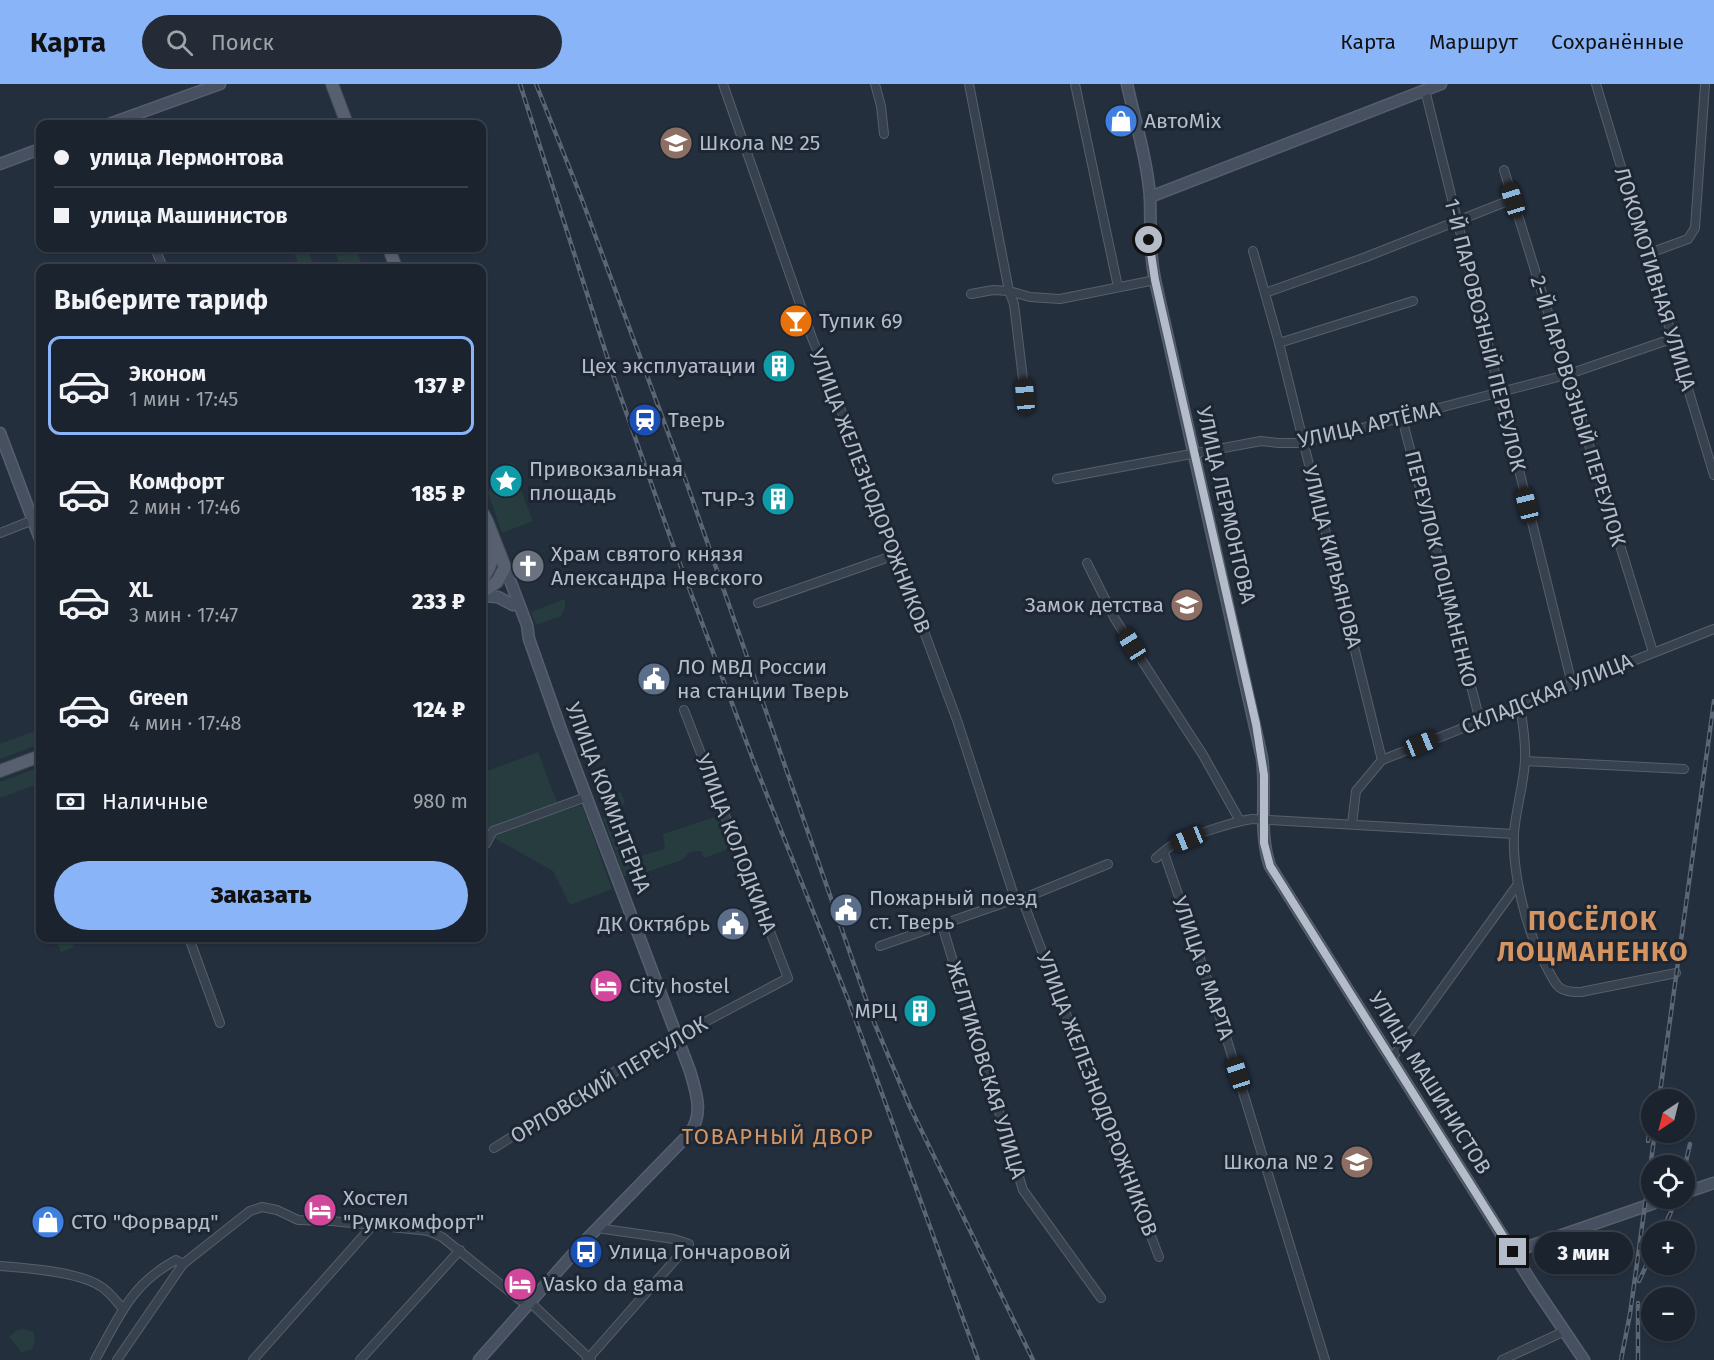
<!DOCTYPE html>
<html lang="ru">
<head>
<meta charset="utf-8">
<style>
	body { margin:0; font-family:"Fira Sans",sans-serif; background:#242b36; color:#f1f3f6; height:100vh; display:flex; flex-direction:column; font-size:22px; white-space:nowrap }
	* { box-sizing:border-box; margin:0 }
	p { font-size:20px; color:#a0a4aa }
	.icon { flex:none; width:33px; height:33px; fill:none; stroke:currentColor; stroke-width:2; stroke-linecap:round; stroke-linejoin:round }
	.map { position:relative; flex:1; overflow:hidden }
	.side { position:absolute; left:36px; top:180px; width:450px; height:678px; display:flex; flex-direction:column; background:#1b232e; border-radius:12px; box-shadow:0 2px 4px #0004,0 0 0 2px #39404a }
	.side>* { flex:none }
	.banner { position:absolute; left:36px; top:36px; width:450px; height:132px; border-radius:12px; box-shadow:0 2px 4px #0004,0 0 0 2px #39404a; display:grid; align-content:center; height:132px; padding:0 18px; background:#1b232e }
	.needle { width:39px; rotate:215deg }
	.fabs { position:absolute; left:1641px; top:1005px; display:grid; gap:12px }
	.fabs a { display:grid; place-items:center; width:54px; height:54px; border-radius:50%; background:#1b232e; box-shadow:0 2px 4px #0004,0 0 0 2px #39404a; font-size:30px }
	.end { position:absolute; width:27px; height:27px; margin:-14px; border:8px solid #b4bcc9; background:#111; box-shadow:0 0 0 3px #111 }
	.from { border-radius:50% }
	.bubble { position:absolute; height:42px; border-radius:21px; background:#1b232e; box-shadow:0 2px 4px #0004,0 0 0 2px #39404a; font-size:20px; font-weight:800; line-height:42px; text-align:center }
	.car { position:absolute; width:18px; height:36px; margin:-18px -9px; border-radius:8px; box-shadow:0 0 4px 2px #0007; background:linear-gradient(#222 24%,#8ab4d8 0 40%,#222 0 76%,#8ab4d8 0 86%,#222 0) }
	.banner b { display:flex; align-items:center; gap:21px; height:57px; font-size:22px }
	.banner b+b { border-top:2px solid #39404a }
	.banner i { width:15px; height:15px; background:#f1f3f6 }
	ul { padding:0; list-style:none }
	li { display:flex; align-items:center; gap:18px; height:99px; margin:0 12px 9px; padding:0 6px; border:3px solid transparent; border-radius:12px }
	li div { flex:1 }
	li b { display:block; font-size:22px }
	li em { font-style:normal; font-weight:800 }
	li.active { border-color:#8ab4f8 }
	li>.icon { width:54px; height:54px; stroke-width:1.5 }
	h2 { padding:0 18px; font-size:27px; line-height:72px }
	.pay { display:flex; align-items:center; gap:15px; height:66px; padding:0 18px; font-size:22px }
	.pay p { margin-inline-start:auto }
	.primary-button { display:flex; gap:12px; margin-top:auto; padding:12px 18px }
	.primary-button a { flex:1; height:69px; border-radius:36px; background:#8ab4f8; color:#111; font-size:24px; font-weight:800; line-height:69px; text-align:center }
	header { display:flex; align-items:center; gap:36px; box-sizing:border-box; height:84px; padding:0 30px; background:#8ab4f8; color:#111 }
	header strong { font-size:28px }
	nav { display:flex; gap:33px; margin-inline-start:auto; font-size:21px }
	.search { width:420px; height:54px; background:#242b36; display:flex; align-items:center; gap:15px; box-sizing:border-box; padding:0 21px; border-radius:33px; color:#a0a4aa; font-size:22px }
	.map>svg:first-child { display:block }
	.green { fill:#263c3f }
	.lines { fill:none; stroke-linecap:round; stroke-linejoin:round }
	.street-casing { stroke:#565f6c; stroke-width:10 }
	.secondary-casing { stroke:#565f6c; stroke-width:13 }
	.primary-casing { stroke:#414a57; stroke-width:14 }
	.street { stroke:#38414e; stroke-width:8 }
	.secondary { stroke:#465061; stroke-width:10 }
	.primary { stroke:#56606e; stroke-width:12 }
	.rail-casing { stroke:#5a6575; stroke-width:4.5 }
	.rail { stroke:#1d2633; stroke-width:2; stroke-dasharray:7; stroke-linecap:butt }
	.route { stroke:#b4bcc9; stroke-width:8 }
	.labels { text-anchor:middle; stroke-width:6; stroke-linejoin:round; paint-order:stroke }
	.poi-label { font-size:21px; fill:#b4bcc9; stroke:#1d2633; text-anchor:start }
	.street-label { font-size:21px; fill:#b4bcc9; stroke:#1d2633 }
	.neighbourhood-label { font-size:22px; letter-spacing:1.5px; fill:#d59563; stroke:#1d2633 }
	.district-label { font-size:27px; font-weight:bold; letter-spacing:1.5px; fill:#d59563; stroke:#1d2633 }
</style>
</head>
<body>
<header>
<strong>Карта</strong>
<div class="search"><svg class="icon" aria-label="search" viewBox="0 0 24 24"><circle cx="10" cy="10" r="6"/><path d="M15 15l6 6"/></svg>Поиск</div>
<nav><a>Карта</a><a>Маршрут</a><a>Сохранённые</a></nav>
</header>
<div class="map">
<svg width="1714" height="1276" viewBox="0 0 1714 1276">
	<rect width="100%" height="100%" fill="#242f3e"/>
	<!-- green -->
	<g class="green">
		<path d="M300,164H307L314,182L300,184L293,166Z"/>
		<path d="M334,164H356L363,184H341Z"/>
		<path d="M512,379L515,381L519,402L533,437L502,449L488,409L496,392L505,380Z"/>
		<path d="M565,515V524L561,532L536,541L531,528Z"/>
		<path d="M40,645V660L0,675V660Z"/>
		<path d="M538,668L558,721L482,747V677L485,688Z"/>
		<path d="M40,683V699L0,714V698Z"/>
		<path d="M621,708L625,719L617,726L634,774L665,765L663,750L715,733L721,740L728,765L704,774L701,767L690,768L682,776L638,791L634,790L624,792L603,734L610,710Z"/>
		<path d="M582,721L612,805L570,821L553,787L494,754L500,746Z"/>
		<path d="M55,854H72L74,863L61,868Z"/>
		<path d="M25,1245L33,1248C36,1254 35,1259 32,1265L21,1269C19,1262 13,1259 9,1253L17,1246Z"/>
	</g>
	<g class="lines">
		<defs>
			<g id="street">
				<path d="M723,0L812,254L847,341L957,636L1015,815"/>
				<path d="M875,0L881,22L884,50"/>
				<path d="M969,0L1009,207L1014,220L1025,312"/>
				<path d="M1075,0L1118,203"/>
				<path d="M1596,0L1714,391"/>
				<path d="M1425,6L1572,600"/>
				<path d="M1504,86L1653,568"/>
				<path d="M155,164L163,184"/>
				<path d="M1253,167L1279,259L1382,676"/>
				<path d="M1647,170L1688,155L1695,144L1705,0"/>
				<path d="M1265,209L1366,173L1513,115"/>
				<path d="M971,210L993,206L1009,207L1030,213L1060,215L1155,196"/>
				<path d="M1279,259L1413,217"/>
				<path d="M1402,334L1480,637"/>
				<path d="M1057,395L1261,357L1278,359H1304L1566,291L1674,254"/>
				<path d="M0,449L33,436"/>
				<path d="M1087,479L1115,535L1203,671L1240,737"/>
				<path d="M758,519L895,471"/>
				<path d="M1520,622C1523,640 1526,658 1525,676C1524,700 1516,724 1514,749C1512,788 1526,847 1545,880C1556,900 1556,909 1581,908L1676,889"/>
				<path d="M1525,677L1684,685"/>
				<path d="M1352,740L1356,707L1382,676L1714,545"/>
				<path d="M486,760L493,747L586,713"/>
				<path d="M1164,769L1220,933L1325,1276"/>
				<path d="M1156,774C1161,770 1166,765 1171,762C1189,752 1232,738 1252,735L1514,750"/>
				<path d="M1022,815L1159,1173"/>
				<path d="M942,841L1023,1106L1101,1214"/>
				<path d="M189,854L220,939"/>
				<path d="M880,862L1015,815H1022L1108,780"/>
				<path d="M1392,974L1518,800"/>
				<path d="M494,1064L635,975L788,894L684,626"/>
				<path d="M0,1182C26,1184 79,1188 100,1202C109,1207 116,1217 123,1225"/>
				<path d="M95,1276C119,1233 131,1200 176,1176L183,1180"/>
				<path d="M117,1276L183,1180L250,1127L262,1123L277,1126L298,1136L332,1137L420,1146L428,1147L442,1153L520,1216L534,1222L591,1276"/>
				<path d="M253,1276L372,1142"/>
				<path d="M360,1276L460,1166"/>
				<path d="M587,1276L689,1160L674,1155L597,1144"/>
				<path d="M1502,1276L1565,1247"/>
			</g>
			<g id="secondary">
				<path d="M1127,0C1135,37 1147,75 1150,113C1151,143 1149,166 1155,196L1262,674C1267,710 1258,748 1270,782L1534,1202L1584,1276"/>
				<path d="M109,40L220,0"/>
				<path d="M0,80L40,65"/>
				<path d="M1150,113L1441,0"/>
				<path d="M0,349L40,455"/>
				<path d="M482,512L498,513L513,521"/>
				<path d="M1684,1109L1714,1099"/>
				<path d="M1513,1168L1669,1114"/>
				<path d="M479,1276L580,1162L690,1049C704,1029 696,1008 690,987L560,643L529,555L527,541L505,483"/>
			</g>
			<g id="primary">
				<path d="M332,0L347,40"/>
				<path d="M389,164L396,184"/>
				<path d="M482,428L487,437L505,483L497,498L482,508"/>
				<path d="M482,495C490,484 495,474 490,460"/>
				<path d="M0,687L40,672"/>
			</g>
		</defs>
		<!-- street casing -->
		<use href="#street" class="street-casing"/>
		<!-- secondary casing -->
		<use href="#secondary" class="secondary-casing"/>
		<!-- primary casing -->
		<use href="#primary" class="primary-casing"/>
		<!-- street -->
		<use href="#street" class="street"/>
		<!-- secondary -->
		<use href="#secondary" class="secondary"/>
		<!-- primary -->
		<use href="#primary" class="primary"/>
		<defs>
			<g id="rail">
				<path d="M520,0L612,288L673,461L755,681L849,918L978,1276"/>
				<path d="M536,0L581,113L687,400L874,938L910,1023L1033,1276"/>
				<path d="M1659,1016L1714,617"/>
				<path d="M1648,1057L1652,1030"/>
				<path d="M1684,1086L1690,1060"/>
				<path d="M1662,1148L1677,1114"/>
				<path d="M1639,1197L1652,1169"/>
				<path d="M1621,1276L1630,1230L1655,1048"/>
				<path d="M1638,1276V1219"/>
			</g>
		</defs>
		<!-- rail casing -->
		<use href="#rail" class="rail-casing"/>
		<!-- rail -->
		<use href="#rail" class="rail"/>
	</g>
	<g class="lines">
		<!-- route -->
		<path class="route" d="M1149,156L1155,196L1256,640L1264,691V759L1270,782L1513,1168"/>
	</g>
	<!-- icons -->
	<defs>
		<symbol id="shop-disc" viewBox="-11 -11 22 22"><circle r="9.5" fill="#3f7fe0" stroke="#1d2633"/><path d="M-5-2.5h2.3a2.7 3.5 0 0 1 5.4 0H5L5.5 6h-11ZM-1.5-2.5h3a1.5 2.3 0 0 0-3 0Z" fill="#fff"/></symbol>
		<symbol id="school-disc" viewBox="-11 -11 22 22"><circle r="9.5" fill="#8d6e63" stroke="#1d2633"/><path d="M0-5L7-2L0 1L-7-2ZM-4 1L0 2.5L4 1V4Q0 6-4 4Z" fill="#fff"/></symbol>
		<symbol id="bar-disc" viewBox="-11 -11 22 22"><circle r="9.5" fill="#e8710a" stroke="#1d2633"/><path d="M-6-5H6L.8 .8V4.5H3.5V6h-7V4.5H-.8V.8Z" fill="#fff"/></symbol>
		<symbol id="building-disc" viewBox="-11 -11 22 22"><circle r="9.5" fill="#0f9aa8" stroke="#1d2633"/><path d="M-4-6H4V6H1V3H-1V6H-4ZM-2.5-4.3h1.7v1.8h-1.7ZM.8-4.3h1.7v1.8H.8ZM-2.5-1h1.7V.8h-1.7ZM.8-1h1.7V.8H.8Z" fill="#fff"/></symbol>
		<symbol id="station-disc" viewBox="-11 -11 22 22"><circle r="9.5" fill="#1a4fb4" stroke="#1d2633"/><path d="M-3-6H3Q5-6 5-4V2Q5 4 3 4L4.5 6H3L1.5 4h-3L-3 6H-4.5L-3 4Q-5 4-5 2V-4Q-5-6-3-6ZM-3.5-4v3h7v-3ZM-3.5 1v1.5H-2V1ZM2 1v1.5H3.5V1Z" fill="#fff"/></symbol>
		<symbol id="sight-disc" viewBox="-11 -11 22 22"><circle r="9.5" fill="#0f9aa8" stroke="#1d2633"/><path d="M0-6L1.8-2.2L6-1.7L2.9 1.2L3.7 5.4L0 3.3L-3.7 5.4L-2.9 1.2L-6-1.7L-1.8-2.2Z" fill="#fff"/></symbol>
		<symbol id="church-disc" viewBox="-11 -11 22 22"><circle r="9.5" fill="#6b7280" stroke="#1d2633"/><path d="M-1.2-6h2.4v3.5h3.3v2.4h-3.3V6h-2.4V-.1h-3.3v-2.4h3.3Z" fill="#fff"/></symbol>
		<symbol id="civic-disc" viewBox="-11 -11 22 22"><circle r="9.5" fill="#5c6f8a" stroke="#1d2633"/><path d="M-.6-6.5H3V-4.5H.6V-3L4-1V1h2V6H-6V1h2V-1L-.6-3ZM-1.2 2.5V6h2.4V2.5Z" fill="#fff"/></symbol>
		<symbol id="hotel-disc" viewBox="-11 -11 22 22"><circle r="9.5" fill="#d1479c" stroke="#1d2633"/><path d="M-6-4.5h1.5V1H6V5H4.5V3h-9V5H-6ZM-4 0a1.8 1.8 0 1 1 3.6 0ZM.5 0V-2.5h3Q6-2.5 6 0Z" fill="#fff"/></symbol>
		<symbol id="bus-disc" viewBox="-11 -11 22 22"><circle r="9.5" fill="#1a4fb4" stroke="#1d2633"/><path d="M-5-6H5V4H4V6H2V4H-2V6H-4V4H-5ZM-3.5-4V0h7V-4ZM-3.5 1.2v1.5H-2V1.2ZM2 1.2v1.5H3.5V1.2Z" fill="#fff"/></symbol>
	</defs>
	<g fill-rule="evenodd">
		<use href="#shop-disc" x="1102" y="18" width="38" height="38"/>
		<use href="#school-disc" x="657" y="40" width="38" height="38"/>
		<use href="#bar-disc" x="777" y="218" width="38" height="38"/>
		<use href="#building-disc" x="760" y="263" width="38" height="38"/>
		<use href="#station-disc" x="626" y="317" width="38" height="38"/>
		<use href="#sight-disc" x="487" y="378" width="38" height="38"/>
		<use href="#building-disc" x="759" y="396" width="38" height="38"/>
		<use href="#church-disc" x="509" y="463" width="38" height="38"/>
		<use href="#school-disc" x="1168" y="502" width="38" height="38"/>
		<use href="#civic-disc" x="635" y="576" width="38" height="38"/>
		<use href="#civic-disc" x="827" y="807" width="38" height="38"/>
		<use href="#civic-disc" x="714" y="821" width="38" height="38"/>
		<use href="#hotel-disc" x="587" y="883" width="38" height="38"/>
		<use href="#building-disc" x="901" y="908" width="38" height="38"/>
		<use href="#school-disc" x="1338" y="1059" width="38" height="38"/>
		<use href="#hotel-disc" x="301" y="1107" width="38" height="38"/>
		<use href="#shop-disc" x="29" y="1119" width="38" height="38"/>
		<use href="#bus-disc" x="567" y="1149" width="38" height="38"/>
		<use href="#hotel-disc" x="501" y="1181" width="38" height="38"/>
	</g>
	<g class="labels">
		<!-- poi labels -->
		<g class="poi-label">
			<text x="1144" y="44">АвтоMix</text>
			<text x="699" y="66">Школа № 25</text>
			<text x="819" y="244">Тупик 69</text>
			<text x="756" y="289" text-anchor="end">Цех эксплуатации</text>
			<text x="668" y="343">Тверь</text>
			<text x="529" y="392">Привокзальная<tspan x="529" dy="24">площадь</tspan></text>
			<text x="755" y="422" text-anchor="end">ТЧР-3</text>
			<text x="551" y="477">Храм святого князя<tspan x="551" dy="24">Александра Невского</tspan></text>
			<text x="1164" y="528" text-anchor="end">Замок детства</text>
			<text x="677" y="590">ЛО МВД России<tspan x="677" dy="24">на станции Тверь</tspan></text>
			<text x="869" y="821">Пожарный поезд<tspan x="869" dy="24">ст. Тверь</tspan></text>
			<text x="710" y="847" text-anchor="end">ДК Октябрь</text>
			<text x="629" y="909">City hostel</text>
			<text x="897" y="934" text-anchor="end">МРЦ</text>
			<text x="1334" y="1085" text-anchor="end">Школа № 2</text>
			<text x="343" y="1121">Хостел<tspan x="343" dy="24">"Румкомфорт"</tspan></text>
			<text x="71" y="1145">СТО "Форвард"</text>
			<text x="609" y="1175">Улица Гончаровой</text>
			<text x="543" y="1207">Vasko da gama</text>
		</g>
		<!-- street labels -->
		<g class="street-label">
			<text transform="translate(1655 195) rotate(73)" y="7">ЛОКОМОТИВНАЯ УЛИЦА</text>
			<text transform="translate(1485 251) rotate(76)" y="7">1-Й ПАРОВОЗНЫЙ ПЕРЕУЛОК</text>
			<text transform="translate(1578 327) rotate(73)" y="7">2-Й ПАРОВОЗНЫЙ ПЕРЕУЛОК</text>
			<text transform="translate(1369 341) rotate(-13)" y="7">УЛИЦА АРТЁМА</text>
			<text transform="translate(870 407) rotate(69)" y="7">УЛИЦА ЖЕЛЕЗНОДОРОЖНИКОВ</text>
			<text transform="translate(1226 421) rotate(77)" y="7">УЛИЦА ЛЕРМОНТОВА</text>
			<text transform="translate(1332 473) rotate(76)" y="7">УЛИЦА КИРЬЯНОВА</text>
			<text transform="translate(1441 485) rotate(76)" y="7">ПЕРЕУЛОК ЛОЦМАНЕНКО</text>
			<text transform="translate(1547 610) rotate(-22)" y="7">СКЛАДСКАЯ УЛИЦА</text>
			<text transform="translate(608 714) rotate(69)" y="7">УЛИЦА КОМИНТЕРНА</text>
			<text transform="translate(736 760) rotate(69)" y="7">УЛИЦА КОЛОДКИНА</text>
			<text transform="translate(1203 884) rotate(71)" y="7">УЛИЦА 8 МАРТА</text>
			<text transform="translate(986 986) rotate(73)" y="7">ЖЕЛТИКОВСКАЯ УЛИЦА</text>
			<text transform="translate(609 996) rotate(-31)" y="7">ОРЛОВСКИЙ ПЕРЕУЛОК</text>
			<text transform="translate(1430 999) rotate(58)" y="7">УЛИЦА МАШИНИСТОВ</text>
			<text transform="translate(1097 1010) rotate(69)" y="7">УЛИЦА ЖЕЛЕЗНОДОРОЖНИКОВ</text>
		</g>
		<!-- neighbourhood labels -->
		<g class="neighbourhood-label">
			<text x="778" y="1060">ТОВАРНЫЙ ДВОР</text>
		</g>
		<!-- district labels -->
		<g class="district-label">
			<text x="1593" y="846">ПОСЁЛОК<tspan x="1593" dy="31">ЛОЦМАНЕНКО</tspan></text>
		</g>
	</g>
</svg>
<div class="fabs">
<a><svg class="needle" viewBox="-14 -14 28 28"><path d="M0-13l5 13h-10z" fill="#e53935"/><path d="M0 13l5-13h-10z" fill="#a0a4aa"/></svg></a>
<a><svg class="icon" aria-label="locate" viewBox="0 0 24 24"><circle cx="12" cy="12" r="6"/><path d="M12 2v4M12 18v4M2 12h4M18 12h4"/></svg></a>
<a>+</a>
<a>−</a>
</div>
<i class="end from" style="left:1149px;top:156px"></i>
<i class="end" style="left:1513px;top:1168px"></i>
<div class="bubble" style="left:1534px;top:1148px;width:99px">3 мин</div>
<i class="car" style="left:1513px;top:116px;rotate:343deg"></i>
<i class="car" style="left:1025px;top:312px;rotate:355deg"></i>
<i class="car" style="left:1527px;top:421px;rotate:346deg"></i>
<i class="car" style="left:1132px;top:561px;rotate:328deg"></i>
<i class="car" style="left:1421px;top:660px;rotate:68deg"></i>
<i class="car" style="left:1188px;top:755px;rotate:248deg"></i>
<i class="car" style="left:1238px;top:990px;rotate:342deg"></i>
<div class="banner">
<b><i class="from"></i>улица Лермонтова</b>
<b><i></i>улица Машинистов</b>
</div>
<section class="side">
<h2>Выберите тариф</h2>
<ul>
<li class="active"><svg class="icon" aria-label="car" viewBox="0 0 24 24"><path d="M5 17H2v-5l4-1 3-4h7l3 4 3 1v5h-3M9 17h6M6 11h13"/><circle cx="7" cy="17" r="2"/><circle cx="17" cy="17" r="2"/></svg><div><b>Эконом</b><p>1 мин · 17:45</p></div><em>137 ₽</em></li>
<li><svg class="icon" aria-label="car" viewBox="0 0 24 24"><path d="M5 17H2v-5l4-1 3-4h7l3 4 3 1v5h-3M9 17h6M6 11h13"/><circle cx="7" cy="17" r="2"/><circle cx="17" cy="17" r="2"/></svg><div><b>Комфорт</b><p>2 мин · 17:46</p></div><em>185 ₽</em></li>
<li><svg class="icon" aria-label="car" viewBox="0 0 24 24"><path d="M5 17H2v-5l4-1 3-4h7l3 4 3 1v5h-3M9 17h6M6 11h13"/><circle cx="7" cy="17" r="2"/><circle cx="17" cy="17" r="2"/></svg><div><b>XL</b><p>3 мин · 17:47</p></div><em>233 ₽</em></li>
<li><svg class="icon" aria-label="car" viewBox="0 0 24 24"><path d="M5 17H2v-5l4-1 3-4h7l3 4 3 1v5h-3M9 17h6M6 11h13"/><circle cx="7" cy="17" r="2"/><circle cx="17" cy="17" r="2"/></svg><div><b>Green</b><p>4 мин · 17:48</p></div><em>124 ₽</em></li>
</ul>
<div class="pay"><svg class="icon" aria-label="cash" viewBox="0 0 24 24"><path d="M3 7h18v10H3z"/><circle cx="12" cy="12" r="2"/></svg>Наличные<p>980 m</p></div>
<div class="primary-button"><a>Заказать</a></div>
</section>
</div>
</body>
</html>
